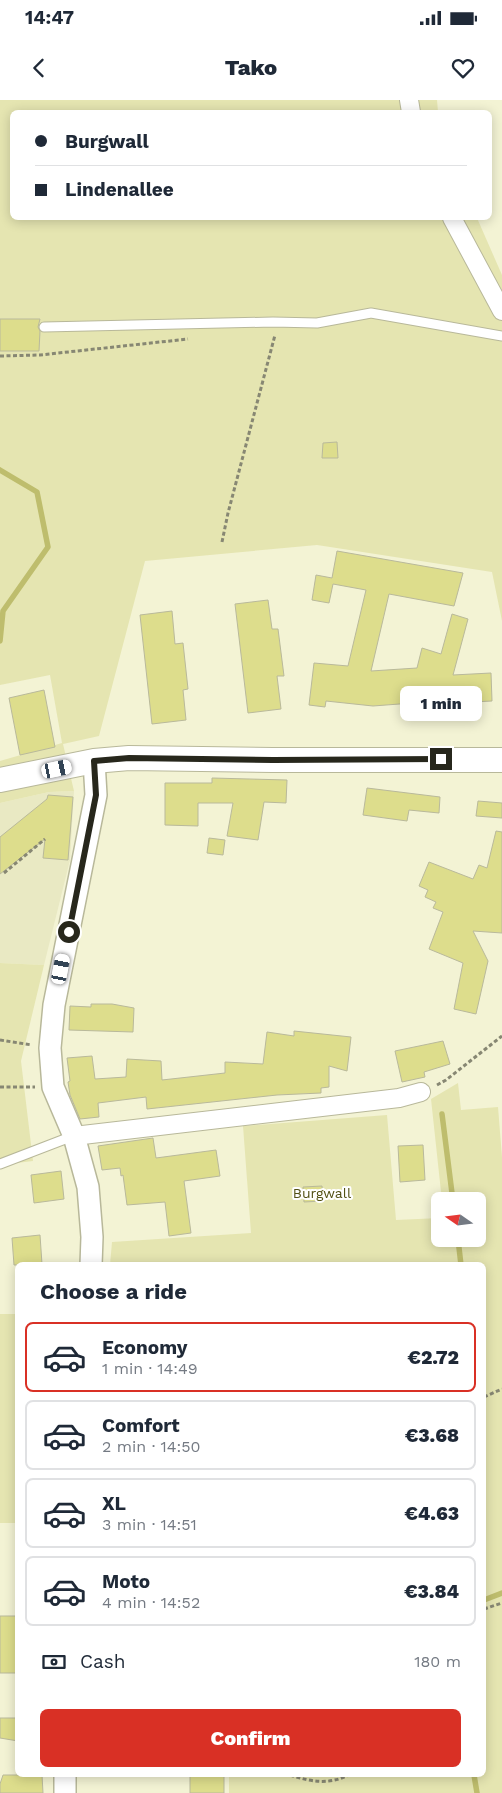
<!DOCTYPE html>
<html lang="en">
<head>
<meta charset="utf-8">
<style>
	body { margin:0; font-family:"Work Sans",sans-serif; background:#f6f6f7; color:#1f2937; height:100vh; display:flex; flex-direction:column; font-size:19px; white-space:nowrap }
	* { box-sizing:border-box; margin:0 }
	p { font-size:16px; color:#747a83 }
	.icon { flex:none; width:28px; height:28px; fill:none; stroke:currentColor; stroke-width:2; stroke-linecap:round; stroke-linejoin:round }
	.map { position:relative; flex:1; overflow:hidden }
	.panel { position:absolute; left:15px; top:1162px; width:471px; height:515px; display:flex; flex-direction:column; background:#fff; border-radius:8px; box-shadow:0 2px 12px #0003 }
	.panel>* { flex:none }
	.top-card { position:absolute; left:10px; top:10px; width:482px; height:110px; border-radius:8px; box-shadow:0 2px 12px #0003; display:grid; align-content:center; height:110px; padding:0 25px; background:#fff }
	.needle { width:32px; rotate:284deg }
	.tools { position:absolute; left:431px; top:1092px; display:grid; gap:10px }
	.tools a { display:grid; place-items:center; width:55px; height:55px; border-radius:8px; background:#fff; box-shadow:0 2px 12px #0003; font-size:25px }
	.end { position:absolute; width:22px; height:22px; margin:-11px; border:6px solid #27271c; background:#fff; box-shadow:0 0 0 2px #fff }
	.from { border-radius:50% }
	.bubble { position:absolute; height:35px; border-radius:8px; background:#fff; box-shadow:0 2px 12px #0003; font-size:16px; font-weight:800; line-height:35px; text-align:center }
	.car { position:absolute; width:15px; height:30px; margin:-15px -8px; border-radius:6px; box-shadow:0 0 4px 1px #0007; background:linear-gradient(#fff 24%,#345 0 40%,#fff 0 76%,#345 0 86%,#fff 0) }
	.top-card b { display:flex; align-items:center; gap:18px; height:48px; font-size:19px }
	.top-card b+b { border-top:1px solid #e0e1e3 }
	.top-card i { width:12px; height:12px; background:#1f2937 }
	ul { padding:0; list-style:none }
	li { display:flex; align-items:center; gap:15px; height:70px; margin:0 10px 8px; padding:0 15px; border:2px solid #e0e1e3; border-radius:8px }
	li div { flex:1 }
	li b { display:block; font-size:19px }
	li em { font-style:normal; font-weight:800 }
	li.selected { border-color:#d93025 }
	li>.icon { width:45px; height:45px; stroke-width:1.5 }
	h2 { padding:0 25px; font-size:22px; line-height:60px }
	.pay { display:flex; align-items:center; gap:12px; height:55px; padding:0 25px; font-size:19px }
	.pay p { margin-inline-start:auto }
	.primary-button { display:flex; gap:10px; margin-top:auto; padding:10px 25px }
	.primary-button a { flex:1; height:58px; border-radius:8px; background:#d93025; color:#fff; font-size:20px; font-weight:800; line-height:58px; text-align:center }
	.status { display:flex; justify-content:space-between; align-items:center; height:35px; padding:0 25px; background:#fff; direction:ltr }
	.status svg { height:14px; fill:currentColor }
	header { display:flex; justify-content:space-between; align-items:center; height:65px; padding:0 25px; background:#fff; font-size:22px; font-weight:800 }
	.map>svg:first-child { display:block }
	.built { fill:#e9e9c3 }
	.green { fill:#e5e5b1 }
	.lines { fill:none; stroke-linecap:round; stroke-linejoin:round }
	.stream { stroke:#bebd6d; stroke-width:5.5 }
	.building { fill:#dddd8c; stroke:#b9b99b }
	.service-casing { stroke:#b8b89a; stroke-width:11 }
	.minor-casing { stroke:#b8b89a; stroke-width:20 }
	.tertiary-casing { stroke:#b8b89a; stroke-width:24 }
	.secondary-casing { stroke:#b8b89a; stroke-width:26 }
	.path { stroke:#878773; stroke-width:3; stroke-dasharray:4 2.5; stroke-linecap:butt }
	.service { stroke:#fff; stroke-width:9 }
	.minor { stroke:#fff; stroke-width:18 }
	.tertiary { stroke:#fff; stroke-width:21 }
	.secondary { stroke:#fff; stroke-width:24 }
	.route { stroke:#27271c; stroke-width:6 }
	.labels { text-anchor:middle; stroke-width:4; stroke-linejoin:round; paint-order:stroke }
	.park-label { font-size:14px; fill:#525014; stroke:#fff }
</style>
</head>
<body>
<div class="status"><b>14:47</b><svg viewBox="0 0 49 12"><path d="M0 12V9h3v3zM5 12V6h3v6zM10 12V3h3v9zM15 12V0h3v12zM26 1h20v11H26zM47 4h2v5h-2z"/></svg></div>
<header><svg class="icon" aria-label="back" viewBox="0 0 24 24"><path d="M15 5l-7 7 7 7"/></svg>Tako<svg class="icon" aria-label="heart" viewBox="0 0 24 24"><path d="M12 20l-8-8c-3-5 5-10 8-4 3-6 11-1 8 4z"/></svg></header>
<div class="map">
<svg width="502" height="1693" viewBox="0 0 502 1693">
	<rect width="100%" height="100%" fill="#f3f3d4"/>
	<!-- built -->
	<path class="built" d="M74,691L70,760L44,865L0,863V703L49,692Z"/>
	<!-- green -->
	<g class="green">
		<path d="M0,0H437L438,12H12V118H477L502,175V521L492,472L317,445L145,461L99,636L63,644L74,691L49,692L0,703V661L62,643L50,575L0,585Z"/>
		<path d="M0,863L44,865L21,961L33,1061L0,1065Z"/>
		<path d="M458,983L461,1010L498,1007L502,1057V1693H229V1675H484V1165H110L112,1142L251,1133L243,1026L387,1015L396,1120L440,1118V1139H478V1101H442L431,999Z"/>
		<rect x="0" y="1214" width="17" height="209"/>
	</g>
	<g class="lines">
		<!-- stream -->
		<g class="stream">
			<path d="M0,370L37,392L48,447L3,511L0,541"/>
			<path d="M442,1014L453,1101"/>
			<path d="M458,1139L461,1165"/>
			<path d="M484,1500L502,1493"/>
			<path d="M474,1675L477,1693"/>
		</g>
	</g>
	<!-- building -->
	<g class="building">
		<path d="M0,219H40L38,227L40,231L39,251H0Z"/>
		<path d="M337,342L338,358H322L323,343Z"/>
		<path d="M337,451L463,473L454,506L389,494L371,571L417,568L422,548L441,554L452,514L468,519L453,575L491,573L492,601L452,603V600L373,606L326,601L325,607L309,605L314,563L348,566L366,490L333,484L329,503L312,500L316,475L332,478Z"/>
		<path d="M268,500L272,529H278L284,576H277L281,609L248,613L235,504Z"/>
		<path d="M172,511L175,544L183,543L188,589L183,590L186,620L152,624L140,515Z"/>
		<path d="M44,590L55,647L20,655L9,598Z"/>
		<path d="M212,678L287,680L286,703L264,702L258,740L227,736L233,703H198V726L165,725V683H212Z"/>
		<path d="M367,688L440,697L439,713L409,710L407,721L363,715Z"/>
		<path d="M48,695L73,697L68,760L43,758L45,739L0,774V737L47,699Z"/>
		<path d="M478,701L502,703V718L476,716Z"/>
		<path d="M496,731L502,732V833L473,831L488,861L476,914L454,909L463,863L429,849L443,812L433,808L436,802L425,797L428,790L419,786L429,762L473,779L479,765L487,768Z"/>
		<path d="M209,738L225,740L223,755L207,753Z"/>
		<path d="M91,904H112L134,908L133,932L69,930L70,906L91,907Z"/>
		<path d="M294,931L351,937L347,971L329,966V987L321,988V993L277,995L147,1009L146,997L98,1003L99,1017L80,1019L70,995L68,982L70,981L67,958L92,956L95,979L126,977L127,959L161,961L162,980L225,973V962L263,964L267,932L294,936Z"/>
		<path d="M443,941L450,964L424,972L425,977L402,982L395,951Z"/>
		<path d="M153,1038L156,1058L216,1050L220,1076L184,1081L191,1133L169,1136L165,1102L127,1105L123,1075L121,1076L120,1068L102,1070L98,1046Z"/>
		<path d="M423,1045L425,1080L400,1082L398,1046Z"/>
		<path d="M61,1071L64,1099L34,1103L31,1075Z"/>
		<path d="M322,1086L323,1101L304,1102L303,1087Z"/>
		<path d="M40,1135L42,1164L14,1165L12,1138Z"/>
		<rect x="0" y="1516" width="18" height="57"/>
		<path d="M0,1618H18V1641L0,1638Z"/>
		<path d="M3,1675H42L43,1693H0V1684Z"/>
		<rect x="190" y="1675" width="34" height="18"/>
	</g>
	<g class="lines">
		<defs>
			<g id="service">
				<path d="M44,227L273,222L317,223L371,213L502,236"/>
				<path d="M0,1064L73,1036"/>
			</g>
			<g id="minor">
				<path d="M409,0L411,12"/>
				<path d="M452,118L502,211"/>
				<path d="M74,1036L399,998L421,992"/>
			</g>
			<g id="tertiary">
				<path d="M91,1165L92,1137L88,1087L74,1036L53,987L50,948L54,905L96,695L94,661"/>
				<path d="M65,1675V1693"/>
			</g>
			<path id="secondary" d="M0,680L94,661L129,658L273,660H502"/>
		</defs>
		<!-- service casing -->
		<use href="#service" class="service-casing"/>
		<!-- minor casing -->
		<use href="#minor" class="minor-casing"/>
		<!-- tertiary casing -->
		<use href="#tertiary" class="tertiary-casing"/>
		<!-- secondary casing -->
		<use href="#secondary" class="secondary-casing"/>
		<!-- path -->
		<g class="path">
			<path d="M0,256L40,255L188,239"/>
			<path d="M222,442L228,413L275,235"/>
			<path d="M4,773L45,739"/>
			<path d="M0,940L32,945"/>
			<path d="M437,985L446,980L502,936"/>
			<path d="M0,987H35"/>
			<path d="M484,1297L502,1289"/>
			<path d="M484,1509L502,1503"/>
			<path d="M290,1675C312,1682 328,1685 349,1675"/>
		</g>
		<!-- service -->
		<use href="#service" class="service"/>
		<!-- minor -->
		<use href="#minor" class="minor"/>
		<!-- tertiary -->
		<use href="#tertiary" class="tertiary"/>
		<!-- secondary -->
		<use href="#secondary" class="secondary"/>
	</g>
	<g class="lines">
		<!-- route -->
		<path class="route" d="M69,832L96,695L94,661L129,658L273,660L441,659"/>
	</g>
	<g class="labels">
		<!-- park labels -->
		<g class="park-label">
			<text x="322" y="1098">Burgwall</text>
		</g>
	</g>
</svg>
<div class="tools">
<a><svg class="needle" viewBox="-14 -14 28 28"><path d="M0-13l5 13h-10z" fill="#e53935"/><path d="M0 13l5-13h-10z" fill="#747a83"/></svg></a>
</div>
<i class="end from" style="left:69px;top:832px"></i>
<i class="end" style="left:441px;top:659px"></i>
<div class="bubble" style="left:400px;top:586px;width:82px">1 min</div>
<i class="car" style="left:57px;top:669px;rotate:78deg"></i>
<i class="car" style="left:61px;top:869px;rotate:11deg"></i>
<div class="top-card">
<b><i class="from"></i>Burgwall</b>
<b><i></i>Lindenallee</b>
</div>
<section class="panel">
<h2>Choose a ride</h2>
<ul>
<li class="selected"><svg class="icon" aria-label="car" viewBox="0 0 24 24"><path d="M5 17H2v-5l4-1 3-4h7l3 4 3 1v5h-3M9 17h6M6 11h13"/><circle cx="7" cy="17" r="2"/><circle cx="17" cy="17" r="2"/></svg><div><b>Economy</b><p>1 min · 14:49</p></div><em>€2.72</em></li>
<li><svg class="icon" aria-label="car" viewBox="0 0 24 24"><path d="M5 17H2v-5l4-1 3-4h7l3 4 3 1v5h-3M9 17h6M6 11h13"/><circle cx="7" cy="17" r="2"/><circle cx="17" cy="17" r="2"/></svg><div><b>Comfort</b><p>2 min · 14:50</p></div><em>€3.68</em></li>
<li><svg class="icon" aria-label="car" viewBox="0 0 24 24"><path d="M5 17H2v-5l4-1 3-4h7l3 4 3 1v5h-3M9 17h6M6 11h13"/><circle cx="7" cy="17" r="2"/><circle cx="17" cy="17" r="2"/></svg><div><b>XL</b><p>3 min · 14:51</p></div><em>€4.63</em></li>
<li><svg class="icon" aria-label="car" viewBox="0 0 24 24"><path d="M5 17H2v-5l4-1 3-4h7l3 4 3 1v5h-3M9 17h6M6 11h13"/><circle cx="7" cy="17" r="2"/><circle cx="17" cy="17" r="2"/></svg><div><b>Moto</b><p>4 min · 14:52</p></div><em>€3.84</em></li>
</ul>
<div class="pay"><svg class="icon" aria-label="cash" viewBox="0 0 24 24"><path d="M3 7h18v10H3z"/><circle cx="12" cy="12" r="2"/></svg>Cash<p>180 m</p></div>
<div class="primary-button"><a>Confirm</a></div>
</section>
</div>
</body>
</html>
